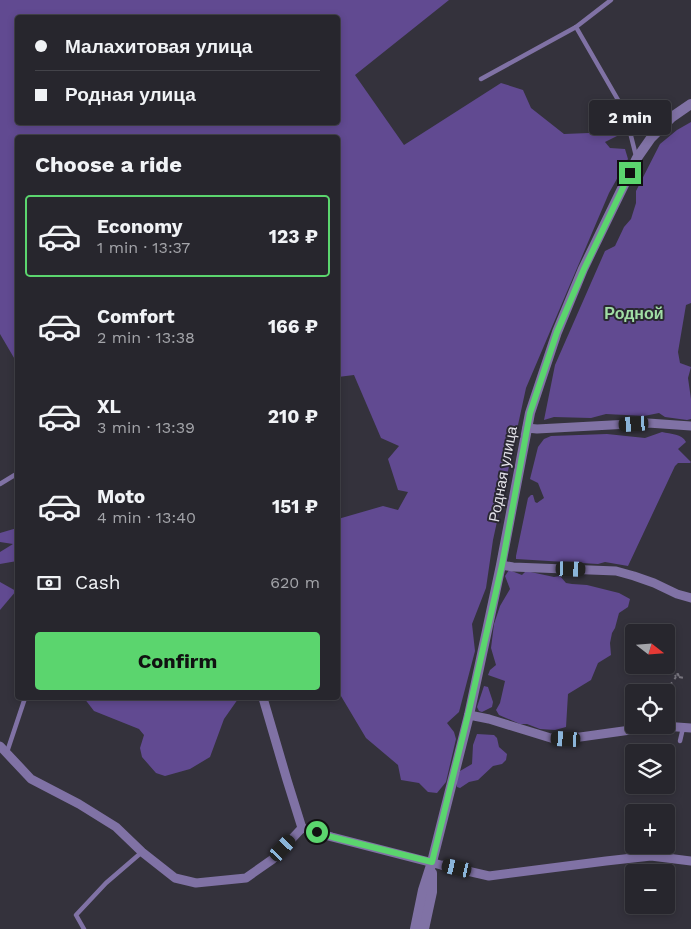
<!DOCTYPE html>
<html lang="en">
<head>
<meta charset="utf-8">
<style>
	body { margin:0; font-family:"Work Sans",sans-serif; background:#2f2e35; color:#f1f3f6; height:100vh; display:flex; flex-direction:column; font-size:19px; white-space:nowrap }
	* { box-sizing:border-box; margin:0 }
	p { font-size:16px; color:#a4a5aa }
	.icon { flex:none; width:28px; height:28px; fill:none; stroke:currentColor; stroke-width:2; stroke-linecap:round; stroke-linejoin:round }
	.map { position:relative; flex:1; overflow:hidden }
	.details { position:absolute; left:15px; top:135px; width:325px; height:565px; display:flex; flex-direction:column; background:#27262d; border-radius:5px; box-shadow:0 2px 8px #0003,0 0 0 1px #434349 }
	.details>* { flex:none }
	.top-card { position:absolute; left:15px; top:15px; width:325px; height:110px; border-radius:5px; box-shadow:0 2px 8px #0003,0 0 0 1px #434349; display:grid; align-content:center; height:110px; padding:0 20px; background:#27262d }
	.needle { width:32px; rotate:107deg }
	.tools { position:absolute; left:625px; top:624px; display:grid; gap:10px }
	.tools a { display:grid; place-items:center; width:50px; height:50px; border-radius:5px; background:#27262d; box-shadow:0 2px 8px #0003,0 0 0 1px #434349; font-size:25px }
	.end { position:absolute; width:22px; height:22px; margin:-11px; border:6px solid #5bd56e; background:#111; box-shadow:0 0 0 2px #111 }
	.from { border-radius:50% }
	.bubble { position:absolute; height:35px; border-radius:5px; background:#27262d; box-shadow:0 2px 8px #0003,0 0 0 1px #434349; font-size:16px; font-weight:700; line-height:35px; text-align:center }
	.car { position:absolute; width:15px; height:30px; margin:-15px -8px; border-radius:6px; box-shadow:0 0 4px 1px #0007; background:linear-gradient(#222 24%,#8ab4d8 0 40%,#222 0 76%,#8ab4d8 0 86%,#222 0) }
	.top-card b { display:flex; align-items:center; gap:18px; height:48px; font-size:19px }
	.top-card b+b { border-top:1px solid #434349 }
	.top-card i { width:12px; height:12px; background:#f1f3f6 }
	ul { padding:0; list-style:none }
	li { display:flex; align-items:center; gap:15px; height:82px; margin:0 10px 8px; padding:0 10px; border:2px solid transparent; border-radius:5px }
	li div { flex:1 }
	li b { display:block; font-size:19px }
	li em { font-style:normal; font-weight:700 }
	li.selected { border-color:#5bd56e }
	li>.icon { width:45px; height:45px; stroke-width:1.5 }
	h2 { padding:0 20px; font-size:22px; line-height:60px }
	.pay { display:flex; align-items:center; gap:12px; height:55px; padding:0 20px; font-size:19px }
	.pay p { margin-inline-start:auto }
	.primary-button { display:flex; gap:10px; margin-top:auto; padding:10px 20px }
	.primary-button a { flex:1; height:58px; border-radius:5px; background:#5bd56e; color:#111; font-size:20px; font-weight:700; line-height:58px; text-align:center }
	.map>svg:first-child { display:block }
	.forest { fill:#614a91; fill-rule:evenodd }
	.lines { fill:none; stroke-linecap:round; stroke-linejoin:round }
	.path { stroke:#77757e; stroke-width:2; stroke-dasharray:4 4; stroke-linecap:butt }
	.service { stroke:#8072a5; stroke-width:4.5 }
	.minor { stroke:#8072a5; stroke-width:9 }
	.tertiary { stroke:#8072a5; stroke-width:10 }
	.route { stroke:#5bd56e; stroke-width:6 }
	.labels { text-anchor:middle; stroke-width:4; stroke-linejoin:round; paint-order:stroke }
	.street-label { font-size:15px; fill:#e4e3ea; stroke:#2a2832 }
	.neighbourhood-label { font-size:16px; font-weight:bold; fill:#a1dea5; stroke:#2a2832 }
</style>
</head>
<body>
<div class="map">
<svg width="691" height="929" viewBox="0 0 691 929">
	<rect width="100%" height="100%" fill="#34323c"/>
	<!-- forest -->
	<g class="forest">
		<path d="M0,0H449L355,75L404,145L501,83L523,90L531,108L564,134L589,133L607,124L638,117L644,118L645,122L605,142L610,148L625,149L628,159L609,193L526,388L493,540L486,588L472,624L475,651L459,712L447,723L454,732L456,739L446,782L437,793L428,792L419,783L401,780L398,765L366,738L338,691V519L383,506L398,510L408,492L398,490L388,459L399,446L381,438L354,375L338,377V138H18L17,363L0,334ZM18,18H338V122H18Z"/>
		<path d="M691,122V303L686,305L678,352L680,363L691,367L688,378L691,399V419L687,420L665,417L659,413L644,416L606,414L591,418L554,417L544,420L555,365L605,251L615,246L624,227L631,219L636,203V191L660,144L677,130Z"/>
		<path d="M662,432C671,434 682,434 686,442L678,449L691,462L690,463H678L675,466L628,566L605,562L598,564L516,559V556L528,498L531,495H533L535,502L537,503L544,498L538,483L530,479L538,447L544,439L551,436L607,434L645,438Z"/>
		<path d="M17,528V561L0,564V552L13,544L0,542V533Z"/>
		<path d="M509,570L522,575L526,571L554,577L560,576L566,583L572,584L587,585L619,593L630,599L628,607L619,613L615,628L612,633L610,643L611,655L598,663L591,680L568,694L566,727L555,730L540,729L527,724H520L499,715L496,710L500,703L505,681L488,675L490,670L496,665L491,648L494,624L500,606L510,589L505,576Z"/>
		<path d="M0,582L16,591L0,610Z"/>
		<path d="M484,686L488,687L493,702L492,707L482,712L479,711L477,707Z"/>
		<path d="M84,698H238V699L224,719L210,757L190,769L165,776L156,773L142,757L140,748L144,735L139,729L94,711Z"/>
		<path d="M477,734L494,735L497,738L499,747L507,754L506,760L502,764L493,766L478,780L469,782L460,788L457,787L456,782L460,771L472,764L473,745Z"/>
	</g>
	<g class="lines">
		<!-- path -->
		<g class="path">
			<path d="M670,671L675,675L678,674L679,677H676L675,675"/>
			<path d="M679,677L684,678"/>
			<path d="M665,692L676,677"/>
		</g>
		<!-- service -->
		<g class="service">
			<path d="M576,27L625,112L636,156"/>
			<path d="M481,79L576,27L611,0"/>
			<path d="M0,484L18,473"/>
			<path d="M680,741L683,728"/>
			<path d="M7,752L25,698"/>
			<path d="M84,929L76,915L106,883L142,852"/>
		</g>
		<!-- minor -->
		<g class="minor">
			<path d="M527,428L537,429L648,423L691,426"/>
			<path d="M501,565L513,567L616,571L634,576L654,583L677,594L691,598"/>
			<path d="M469,715L489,719L554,739H566L652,727L664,726L691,728"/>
			<path d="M0,746L31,779L79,804L116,827L142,852L175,878L196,883L246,878L273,859L302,828L287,780L263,698"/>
			<path d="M302,828L332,837L441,865L489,876L606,861L651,856L691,861"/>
		</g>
		<!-- tertiary -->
		<g class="tertiary">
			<path d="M415,929L423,890L432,862L469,715L501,565L530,413L557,332L583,269L637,158L651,138L672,117L691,104"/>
			<path d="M424,929L432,892V873"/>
		</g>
	</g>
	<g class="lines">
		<!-- route -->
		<path class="route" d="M317,832L332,837L432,862L468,715L502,565L530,413L557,332L584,269L630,173"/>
	</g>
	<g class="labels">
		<!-- street labels -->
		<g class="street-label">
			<text transform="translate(503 474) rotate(-79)" y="5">Родная улица</text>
		</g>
		<!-- neighbourhood labels -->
		<g class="neighbourhood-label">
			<text x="634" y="319">Родной</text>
		</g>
	</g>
</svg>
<div class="tools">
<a><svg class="needle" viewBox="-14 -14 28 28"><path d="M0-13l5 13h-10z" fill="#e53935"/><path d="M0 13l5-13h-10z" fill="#a4a5aa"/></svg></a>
<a><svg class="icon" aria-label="locate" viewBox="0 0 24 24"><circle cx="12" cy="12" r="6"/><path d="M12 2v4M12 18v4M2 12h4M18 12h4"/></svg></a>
<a><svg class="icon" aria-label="layers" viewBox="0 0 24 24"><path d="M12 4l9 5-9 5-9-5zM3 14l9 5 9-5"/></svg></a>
<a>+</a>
<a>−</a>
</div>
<i class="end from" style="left:317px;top:832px"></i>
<i class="end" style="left:630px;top:173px"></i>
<div class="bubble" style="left:589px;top:100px;width:82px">2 min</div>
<i class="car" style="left:634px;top:424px;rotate:266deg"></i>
<i class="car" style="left:571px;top:569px;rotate:92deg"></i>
<i class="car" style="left:566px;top:739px;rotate:273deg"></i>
<i class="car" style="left:283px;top:848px;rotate:43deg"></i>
<i class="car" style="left:457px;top:868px;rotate:283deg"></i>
<div class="top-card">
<b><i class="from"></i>Малахитовая улица</b>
<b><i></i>Родная улица</b>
</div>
<section class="details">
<h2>Choose a ride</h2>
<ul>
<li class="selected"><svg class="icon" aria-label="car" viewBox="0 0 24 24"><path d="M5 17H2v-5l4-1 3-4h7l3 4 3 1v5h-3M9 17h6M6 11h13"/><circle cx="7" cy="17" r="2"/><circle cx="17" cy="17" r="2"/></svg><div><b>Economy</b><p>1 min · 13:37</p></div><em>123 ₽</em></li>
<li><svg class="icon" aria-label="car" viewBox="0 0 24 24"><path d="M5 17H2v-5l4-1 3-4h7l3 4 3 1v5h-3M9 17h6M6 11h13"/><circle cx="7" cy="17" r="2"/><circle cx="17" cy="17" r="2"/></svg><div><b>Comfort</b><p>2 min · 13:38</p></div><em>166 ₽</em></li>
<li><svg class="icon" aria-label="car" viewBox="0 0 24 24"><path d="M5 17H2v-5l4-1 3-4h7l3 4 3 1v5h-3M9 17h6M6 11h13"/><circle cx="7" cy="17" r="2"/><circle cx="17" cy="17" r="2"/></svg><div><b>XL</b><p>3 min · 13:39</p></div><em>210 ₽</em></li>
<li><svg class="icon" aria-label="car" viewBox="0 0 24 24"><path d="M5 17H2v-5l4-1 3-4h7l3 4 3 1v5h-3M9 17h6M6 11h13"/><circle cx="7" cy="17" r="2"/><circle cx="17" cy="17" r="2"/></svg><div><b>Moto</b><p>4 min · 13:40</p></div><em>151 ₽</em></li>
</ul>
<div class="pay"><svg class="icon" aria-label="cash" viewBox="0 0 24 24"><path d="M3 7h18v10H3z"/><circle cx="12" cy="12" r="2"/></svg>Cash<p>620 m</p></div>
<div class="primary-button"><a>Confirm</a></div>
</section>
</div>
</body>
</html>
